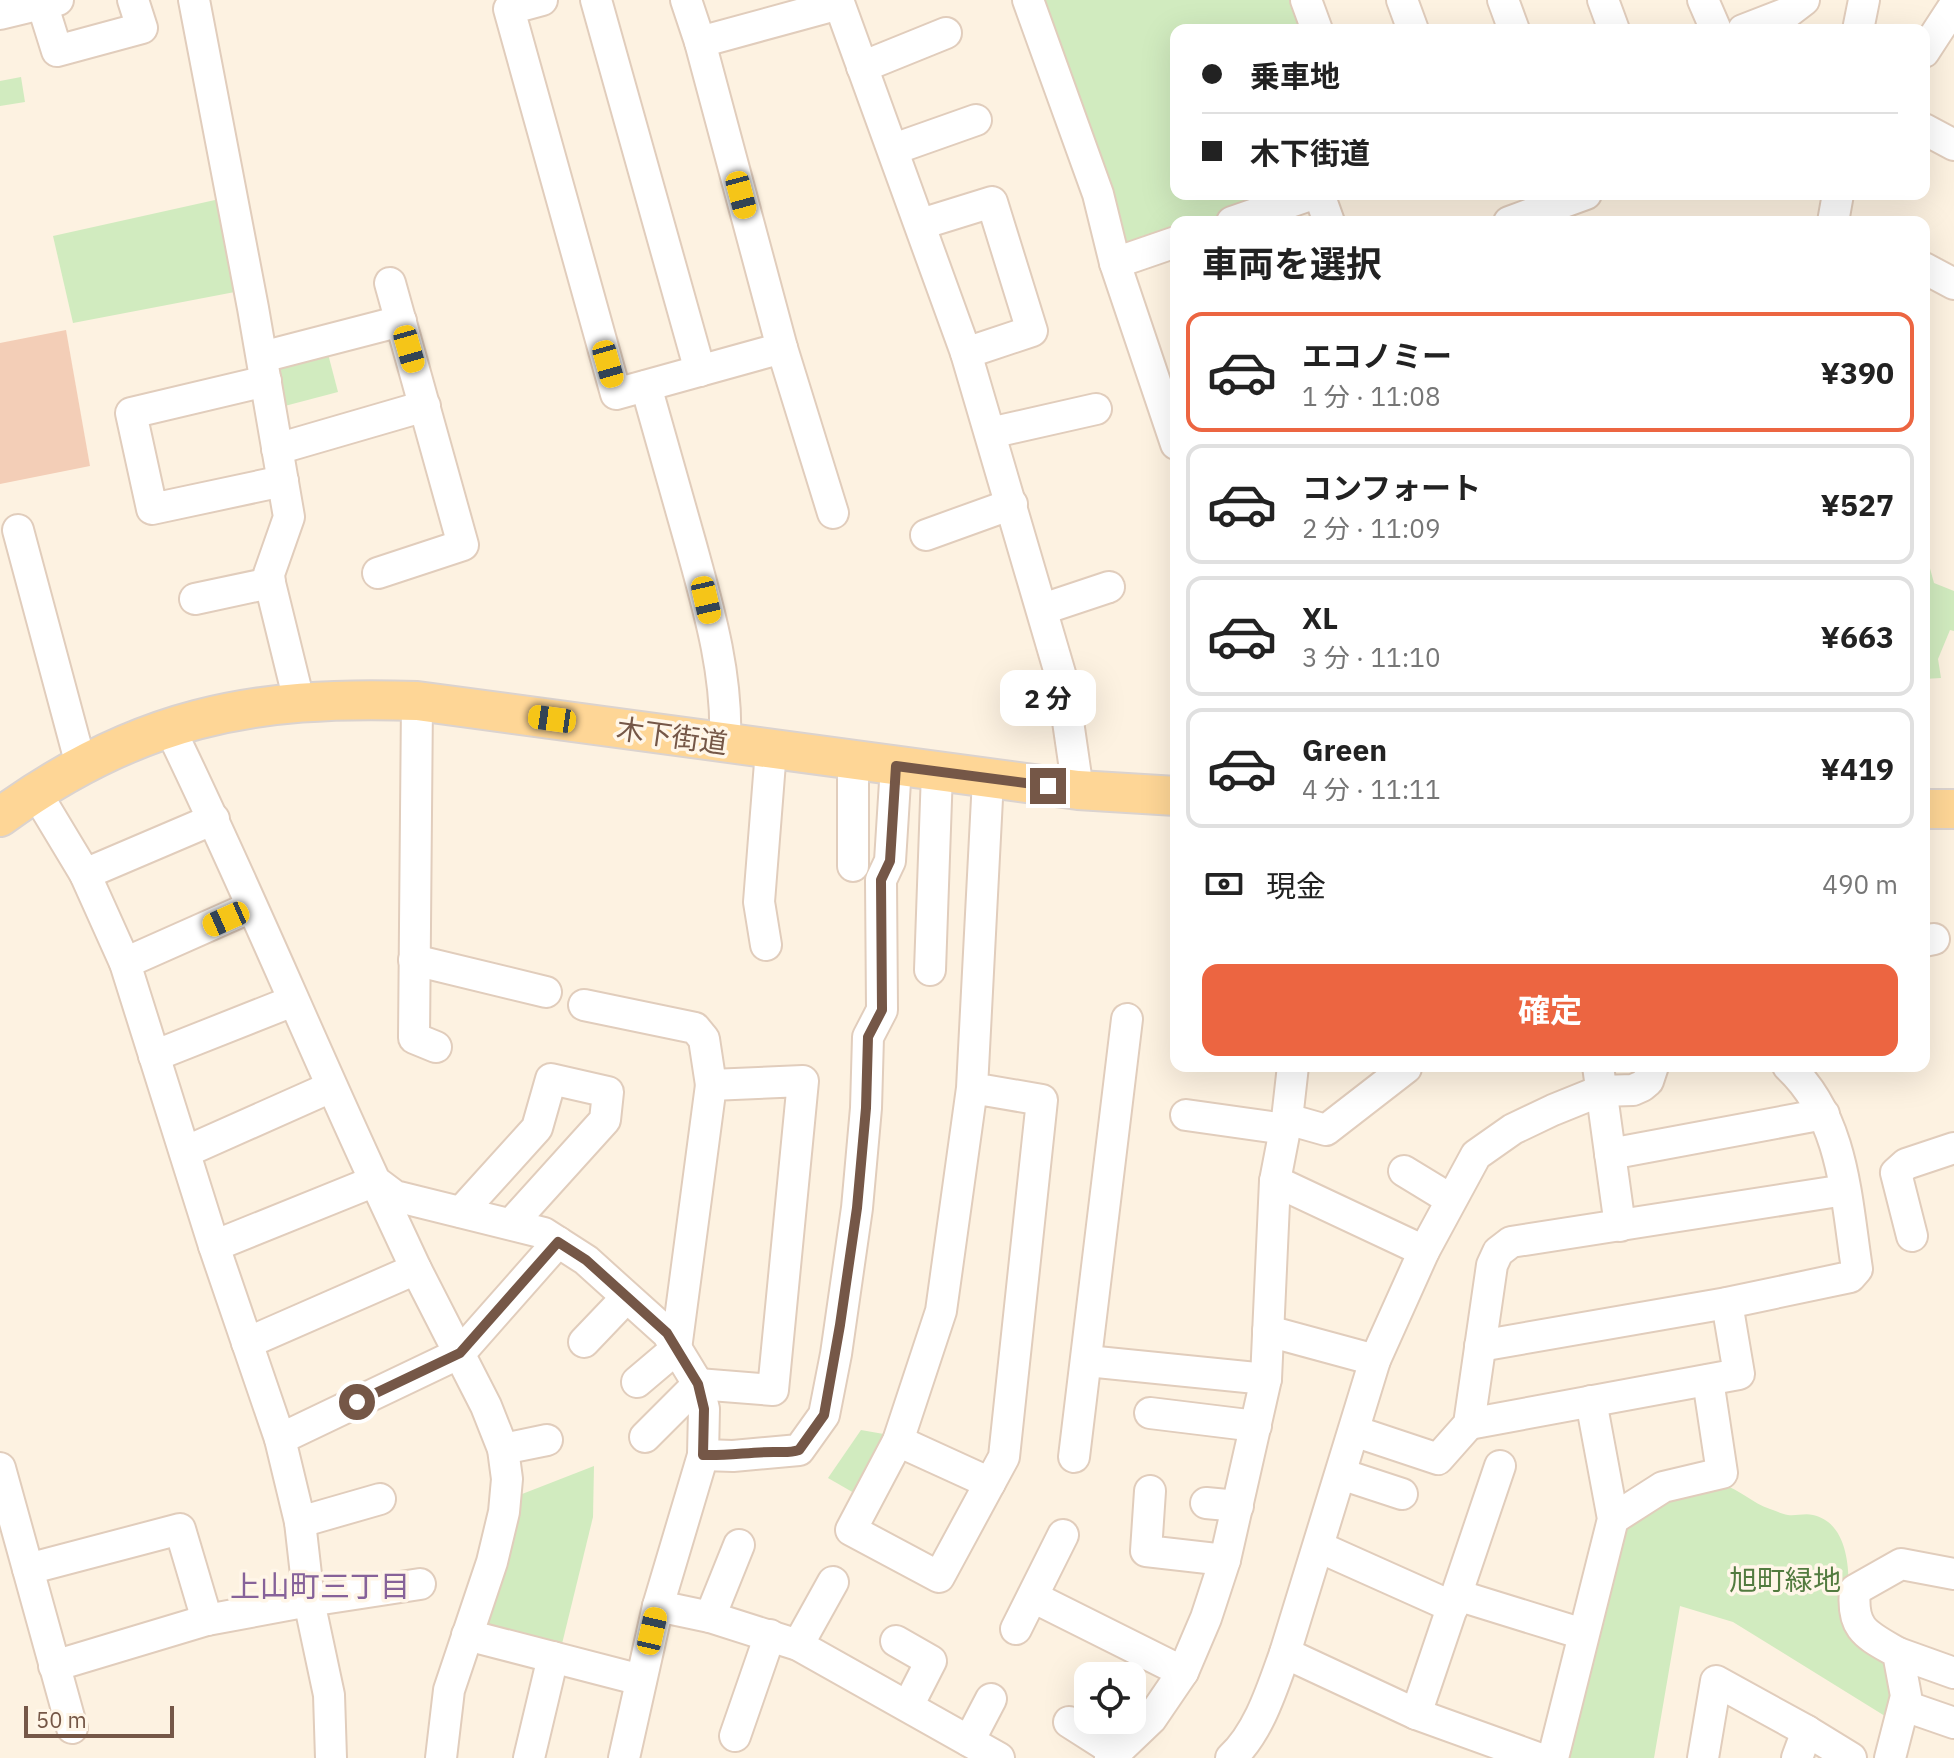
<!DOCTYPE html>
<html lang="ja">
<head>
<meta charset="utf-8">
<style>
	body { margin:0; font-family:"IBM Plex Sans","Noto Sans JP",sans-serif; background:#f6f6f6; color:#222; height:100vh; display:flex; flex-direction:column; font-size:30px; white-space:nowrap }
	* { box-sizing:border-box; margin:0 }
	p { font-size:26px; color:#767676 }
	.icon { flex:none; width:44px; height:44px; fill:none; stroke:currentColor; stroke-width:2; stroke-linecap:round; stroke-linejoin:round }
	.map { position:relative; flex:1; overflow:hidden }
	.sheet { position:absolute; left:1170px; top:216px; width:760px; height:856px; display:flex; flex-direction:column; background:#fff; border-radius:16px; box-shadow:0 8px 32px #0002 }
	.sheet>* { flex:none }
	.hud { position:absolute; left:1170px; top:24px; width:760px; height:176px; border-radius:16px; box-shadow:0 8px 32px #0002; display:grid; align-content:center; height:176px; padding:0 32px; background:#fff }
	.controls { position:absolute; left:1074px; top:1662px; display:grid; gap:16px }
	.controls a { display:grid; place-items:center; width:72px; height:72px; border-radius:16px; background:#fff; box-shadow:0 8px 32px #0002; font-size:40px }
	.scale { position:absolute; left:24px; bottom:20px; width:150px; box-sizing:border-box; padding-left:8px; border:4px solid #755747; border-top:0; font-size:22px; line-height:28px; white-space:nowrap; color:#755747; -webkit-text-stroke:6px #fff6e8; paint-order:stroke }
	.end { position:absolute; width:36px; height:36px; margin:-18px; border:10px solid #755747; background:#fff; box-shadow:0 0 0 4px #fff }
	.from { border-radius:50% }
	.bubble { position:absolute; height:56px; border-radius:16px; background:#fff; box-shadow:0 8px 32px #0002; font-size:26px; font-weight:700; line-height:56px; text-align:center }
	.car { position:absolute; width:24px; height:48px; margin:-24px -12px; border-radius:10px; box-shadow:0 0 6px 2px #0007; background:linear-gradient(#f5c518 24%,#345 0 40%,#f5c518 0 76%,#345 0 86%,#f5c518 0) }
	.hud b { display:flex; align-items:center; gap:28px; height:76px; font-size:30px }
	.hud b+b { border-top:2px solid #e0e0e0 }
	.hud i { width:20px; height:20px; background:#222 }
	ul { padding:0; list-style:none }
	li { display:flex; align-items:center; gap:24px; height:120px; margin:0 16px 12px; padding:0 16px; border:4px solid #e0e0e0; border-radius:16px }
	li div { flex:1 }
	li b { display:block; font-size:30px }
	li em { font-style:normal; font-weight:700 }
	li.selected { border-color:#ec6541 }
	li>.icon { width:72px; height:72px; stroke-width:1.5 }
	h2 { padding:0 32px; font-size:36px; line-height:96px }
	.pay { display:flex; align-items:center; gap:20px; height:88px; padding:0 32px; font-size:30px }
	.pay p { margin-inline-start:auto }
	.cta { display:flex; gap:16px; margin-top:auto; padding:16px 32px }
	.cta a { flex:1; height:92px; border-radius:16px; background:#ec6541; color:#fff; font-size:32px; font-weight:700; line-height:92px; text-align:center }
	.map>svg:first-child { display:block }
	.green { fill:#d1ebbf }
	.building { fill:#f3ceb7 }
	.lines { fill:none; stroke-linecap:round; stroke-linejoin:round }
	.minor-casing { stroke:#e1cdbc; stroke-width:34 }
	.major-casing { stroke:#dbd3cf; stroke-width:42 }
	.minor { stroke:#fff; stroke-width:30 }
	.major { stroke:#fed696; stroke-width:38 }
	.route { stroke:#755747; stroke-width:10 }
	.labels { text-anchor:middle; stroke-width:7; stroke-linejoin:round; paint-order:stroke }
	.street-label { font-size:28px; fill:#755747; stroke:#fff6e8 }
	.park-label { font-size:28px; fill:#527b3f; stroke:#fff6e8 }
	.neighbourhood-label { font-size:30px; fill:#866299; stroke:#fff6e8 }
</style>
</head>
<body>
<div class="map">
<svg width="1954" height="1758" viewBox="0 0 1954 1758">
	<rect width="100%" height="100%" fill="#fdf2e1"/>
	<!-- green -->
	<g class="green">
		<path d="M1038,0H1299L1310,30H1176V194H1290L1210,222H1176V234L1122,253Z"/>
		<path d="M21,77L25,102L0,106V81Z"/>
		<path d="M224,198L240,291L73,323L53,236Z"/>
		<path d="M327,350L338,392L281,407L276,378L285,362Z"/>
		<path d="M1924,559L1928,561L1934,583L1954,591V631L1950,630L1938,659L1941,678L1924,679Z"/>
		<path d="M861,1430L895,1436L861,1497L828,1478Z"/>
		<path d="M594,1466L593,1517L561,1648L488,1629L481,1615L517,1496Z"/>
		<path d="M1721,1484C1741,1490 1752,1503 1770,1509C1776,1511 1782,1514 1788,1515C1796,1516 1805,1513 1813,1515C1849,1523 1850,1572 1848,1600L1890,1653L1893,1721L1733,1622L1680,1606L1654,1758H1562L1629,1519L1663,1497Z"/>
	</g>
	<!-- building -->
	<path class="building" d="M66,330L90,466L0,484V343Z"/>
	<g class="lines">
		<defs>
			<g id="minor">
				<path d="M41,0L57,51L142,28L133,0"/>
				<path d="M194,0L253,308L289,517L269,574L270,583L299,701"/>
				<path d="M542,0L509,9L616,394L782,348L700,42L686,0"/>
				<path d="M596,0L700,371"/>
				<path d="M838,0L966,353L1062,680L1078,790"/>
				<path d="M1028,0L1098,194L1115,263L1176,444"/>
				<path d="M1306,0L1317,30"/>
				<path d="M1402,0L1413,30"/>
				<path d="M1503,0L1514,30"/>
				<path d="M1603,0L1614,30"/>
				<path d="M1703,0L1716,30"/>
				<path d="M0,14L58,0"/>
				<path d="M1743,30L1787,13L1804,0"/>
				<path d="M1858,30L1864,0"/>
				<path d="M700,42L839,4"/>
				<path d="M1924,52L1954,6"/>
				<path d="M862,67L946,33"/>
				<path d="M1924,129L1954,145"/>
				<path d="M894,149L976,120"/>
				<path d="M1319,194L1329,222"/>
				<path d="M1232,222L1313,194"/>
				<path d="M1509,222L1586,194"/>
				<path d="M1833,222L1838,194"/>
				<path d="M921,224L992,202L1032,331L966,353"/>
				<path d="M1115,263L1176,242"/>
				<path d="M1924,268L1954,284"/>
				<path d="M782,348L833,513"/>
				<path d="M262,357L401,321"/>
				<path d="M266,381L131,413L152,509L283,481"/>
				<path d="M646,386C661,439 676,492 691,545C709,610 728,675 725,743"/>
				<path d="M990,433L1096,409"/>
				<path d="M277,449L425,406"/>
				<path d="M18,530L81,765"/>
				<path d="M926,535L1012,504"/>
				<path d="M378,573L463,545L390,283"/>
				<path d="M195,599L270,583"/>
				<path d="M1043,609L1109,587"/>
				<path d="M417,701L414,1038L436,1047"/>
				<path d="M169,727C242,876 305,1030 375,1181L395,1196L544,1233L586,1260L667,1333L698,1384L704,1409L703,1455L658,1606L624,1758"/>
				<path d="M853,760V866"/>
				<path d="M35,791L85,874L125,963L214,1246L280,1439L300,1522L309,1601L207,1620L54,1666"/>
				<path d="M85,874L214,819"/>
				<path d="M1924,941L1934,939"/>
				<path d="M766,945L759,902L771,750"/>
				<path d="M414,960L546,992"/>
				<path d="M125,963L251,907"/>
				<path d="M930,970L937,772"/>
				<path d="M584,1005L695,1028L704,1039L711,1085"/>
				<path d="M154,1056L293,1001"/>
				<path d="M1598,1066L1620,1226"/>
				<path d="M972,1088L1042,1100L1004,1457L939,1577L851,1530L898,1441L941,1311L972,1088L988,779"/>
				<path d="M1186,1115L1285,1129"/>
				<path d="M1287,1119L1326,1130L1406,1068"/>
				<path d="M185,1152L331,1087"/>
				<path d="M1610,1154L1824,1114"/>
				<path d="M1404,1171L1450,1199"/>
				<path d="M1275,1181L1424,1251"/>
				<path d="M461,1212L537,1128L551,1079L608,1092L605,1120L511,1224"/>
				<path d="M1912,1236L1896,1173L1906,1164L1954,1148"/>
				<path d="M214,1246L375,1181L416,1269L486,1406L503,1449L507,1479L504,1512L492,1562L449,1690L441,1758"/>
				<path d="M1268,1331L1375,1360"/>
				<path d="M584,1342L626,1298"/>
				<path d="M247,1343L416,1269"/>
				<path d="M1480,1346L1727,1303L1850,1277L1857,1269C1846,1198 1844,1118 1788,1066"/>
				<path d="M1087,1361L1266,1379"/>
				<path d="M637,1382L676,1349L711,1085L803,1081L773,1390L698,1384L645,1437"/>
				<path d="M1150,1413L1256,1426"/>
				<path d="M1469,1424L1739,1374L1727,1303"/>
				<path d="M1354,1431L1438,1459L1469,1424L1492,1265L1498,1252L1511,1242L1845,1190"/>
				<path d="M280,1439L460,1353L558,1242"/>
				<path d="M898,1441L990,1483"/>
				<path d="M503,1449L547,1440"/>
				<path d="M703,1455L733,1456L799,1450L824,1415L836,1354L857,1208L866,1108L868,1037L882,1010L881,880L890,861L896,766"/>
				<path d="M1074,1457L1127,1019"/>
				<path d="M0,1468L72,1728"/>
				<path d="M1341,1474L1402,1494"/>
				<path d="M1150,1491L1146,1551L1225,1560"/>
				<path d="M1206,1503L1238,1506"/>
				<path d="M1613,1519L1663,1487L1722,1473L1708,1380"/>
				<path d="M300,1522L380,1499"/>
				<path d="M1319,1547L1453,1607"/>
				<path d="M28,1569L180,1529L207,1620"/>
				<path d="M1457,1595L1583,1634"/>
				<path d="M1033,1597L1183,1672"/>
				<path d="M658,1606L710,1617L798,1645L999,1758"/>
				<path d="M710,1617L739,1545"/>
				<path d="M1016,1629L1063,1535"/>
				<path d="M467,1635L641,1680"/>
				<path d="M896,1641L931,1661L908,1706"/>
				<path d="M798,1645L833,1582"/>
				<path d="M1285,1653L1416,1714L1538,1758"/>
				<path d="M1898,1653L1954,1673"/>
				<path d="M1905,1706L1954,1723"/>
				<path d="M1416,1714L1500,1466"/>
				<path d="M1069,1722L1116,1752"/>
				<path d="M1807,1731L1851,1758"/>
				<path d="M735,1736L770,1635"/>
				<path d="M969,1741L991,1699"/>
				<path d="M331,1758L329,1695L309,1601L420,1584"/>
				<path d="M529,1758L553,1657"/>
				<path d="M1110,1758L1151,1719L1183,1672L1206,1618L1225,1560L1266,1379L1275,1181L1287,1119L1293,1066"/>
				<path d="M1231,1758C1259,1732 1272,1689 1285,1653L1375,1360L1424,1251L1476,1155L1513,1129L1553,1110L1600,1091L1633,1090L1642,1086L1648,1081L1653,1066"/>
				<path d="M1553,1758L1613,1519L1591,1401"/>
				<path d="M1703,1758L1716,1681L1807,1731L1797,1758"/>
				<path d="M1890,1758L1906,1696L1898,1653C1867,1635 1851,1630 1855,1590L1901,1564L1954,1574"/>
			</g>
			<g id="major">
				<path d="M1924,809H1954"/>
				<path d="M0,817C136,718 252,695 417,701L1078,790L1176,796"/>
			</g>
		</defs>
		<!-- minor casing -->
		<use href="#minor" class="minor-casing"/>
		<!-- major casing -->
		<use href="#major" class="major-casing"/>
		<!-- minor -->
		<use href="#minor" class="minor"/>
		<!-- major -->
		<use href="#major" class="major"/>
	</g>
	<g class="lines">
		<!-- route -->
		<path class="route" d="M357,1402L460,1353L558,1242L586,1260L667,1333L698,1384L704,1409L703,1455C727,1456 750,1452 774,1452C784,1452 790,1453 799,1450L824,1415L840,1325L857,1208L866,1108L868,1037L882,1010L881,880L890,861L896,766L1048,786"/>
	</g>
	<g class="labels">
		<!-- street labels -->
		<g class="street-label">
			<text transform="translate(672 736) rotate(8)" y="10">木下街道</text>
		</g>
		<!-- park labels -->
		<g class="park-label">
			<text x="1785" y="1590">旭町緑地</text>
		</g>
		<!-- neighbourhood labels -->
		<g class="neighbourhood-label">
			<text x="320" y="1597">上山町三丁目</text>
		</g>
	</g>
</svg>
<div class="controls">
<a><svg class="icon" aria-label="locate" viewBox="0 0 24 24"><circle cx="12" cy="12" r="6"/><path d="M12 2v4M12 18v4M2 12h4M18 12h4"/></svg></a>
</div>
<div class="scale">50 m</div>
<i class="end from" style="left:357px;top:1402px"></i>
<i class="end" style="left:1048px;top:786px"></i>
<div class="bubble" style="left:1000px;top:670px;width:96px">2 分</div>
<i class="car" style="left:741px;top:195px;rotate:165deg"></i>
<i class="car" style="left:409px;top:349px;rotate:164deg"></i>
<i class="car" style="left:608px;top:364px;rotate:164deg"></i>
<i class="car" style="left:706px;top:600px;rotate:167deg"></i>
<i class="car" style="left:552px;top:719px;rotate:278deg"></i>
<i class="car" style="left:226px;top:919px;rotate:246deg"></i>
<i class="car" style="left:652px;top:1631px;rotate:13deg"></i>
<div class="hud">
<b><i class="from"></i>乗車地</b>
<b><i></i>木下街道</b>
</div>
<section class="sheet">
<h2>車両を選択</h2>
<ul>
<li class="selected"><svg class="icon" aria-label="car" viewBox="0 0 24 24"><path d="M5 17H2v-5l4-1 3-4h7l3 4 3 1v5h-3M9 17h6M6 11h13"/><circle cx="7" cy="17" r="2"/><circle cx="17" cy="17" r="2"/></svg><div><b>エコノミー</b><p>1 分 · 11:08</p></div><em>¥390</em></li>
<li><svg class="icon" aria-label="car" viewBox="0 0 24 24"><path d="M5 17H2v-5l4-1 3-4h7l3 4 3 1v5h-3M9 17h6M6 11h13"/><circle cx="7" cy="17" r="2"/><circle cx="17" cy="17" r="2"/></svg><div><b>コンフォート</b><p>2 分 · 11:09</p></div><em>¥527</em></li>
<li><svg class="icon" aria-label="car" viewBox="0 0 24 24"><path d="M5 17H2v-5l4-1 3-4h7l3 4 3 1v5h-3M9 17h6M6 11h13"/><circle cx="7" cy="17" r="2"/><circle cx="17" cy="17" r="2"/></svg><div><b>XL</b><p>3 分 · 11:10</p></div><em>¥663</em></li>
<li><svg class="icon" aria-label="car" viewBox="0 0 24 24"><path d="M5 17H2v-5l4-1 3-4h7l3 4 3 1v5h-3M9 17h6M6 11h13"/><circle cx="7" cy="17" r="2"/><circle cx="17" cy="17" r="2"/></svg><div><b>Green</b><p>4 分 · 11:11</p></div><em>¥419</em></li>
</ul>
<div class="pay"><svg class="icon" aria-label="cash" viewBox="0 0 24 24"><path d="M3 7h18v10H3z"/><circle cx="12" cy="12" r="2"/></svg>現金<p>490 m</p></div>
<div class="cta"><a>確定</a></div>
</section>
</div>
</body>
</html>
